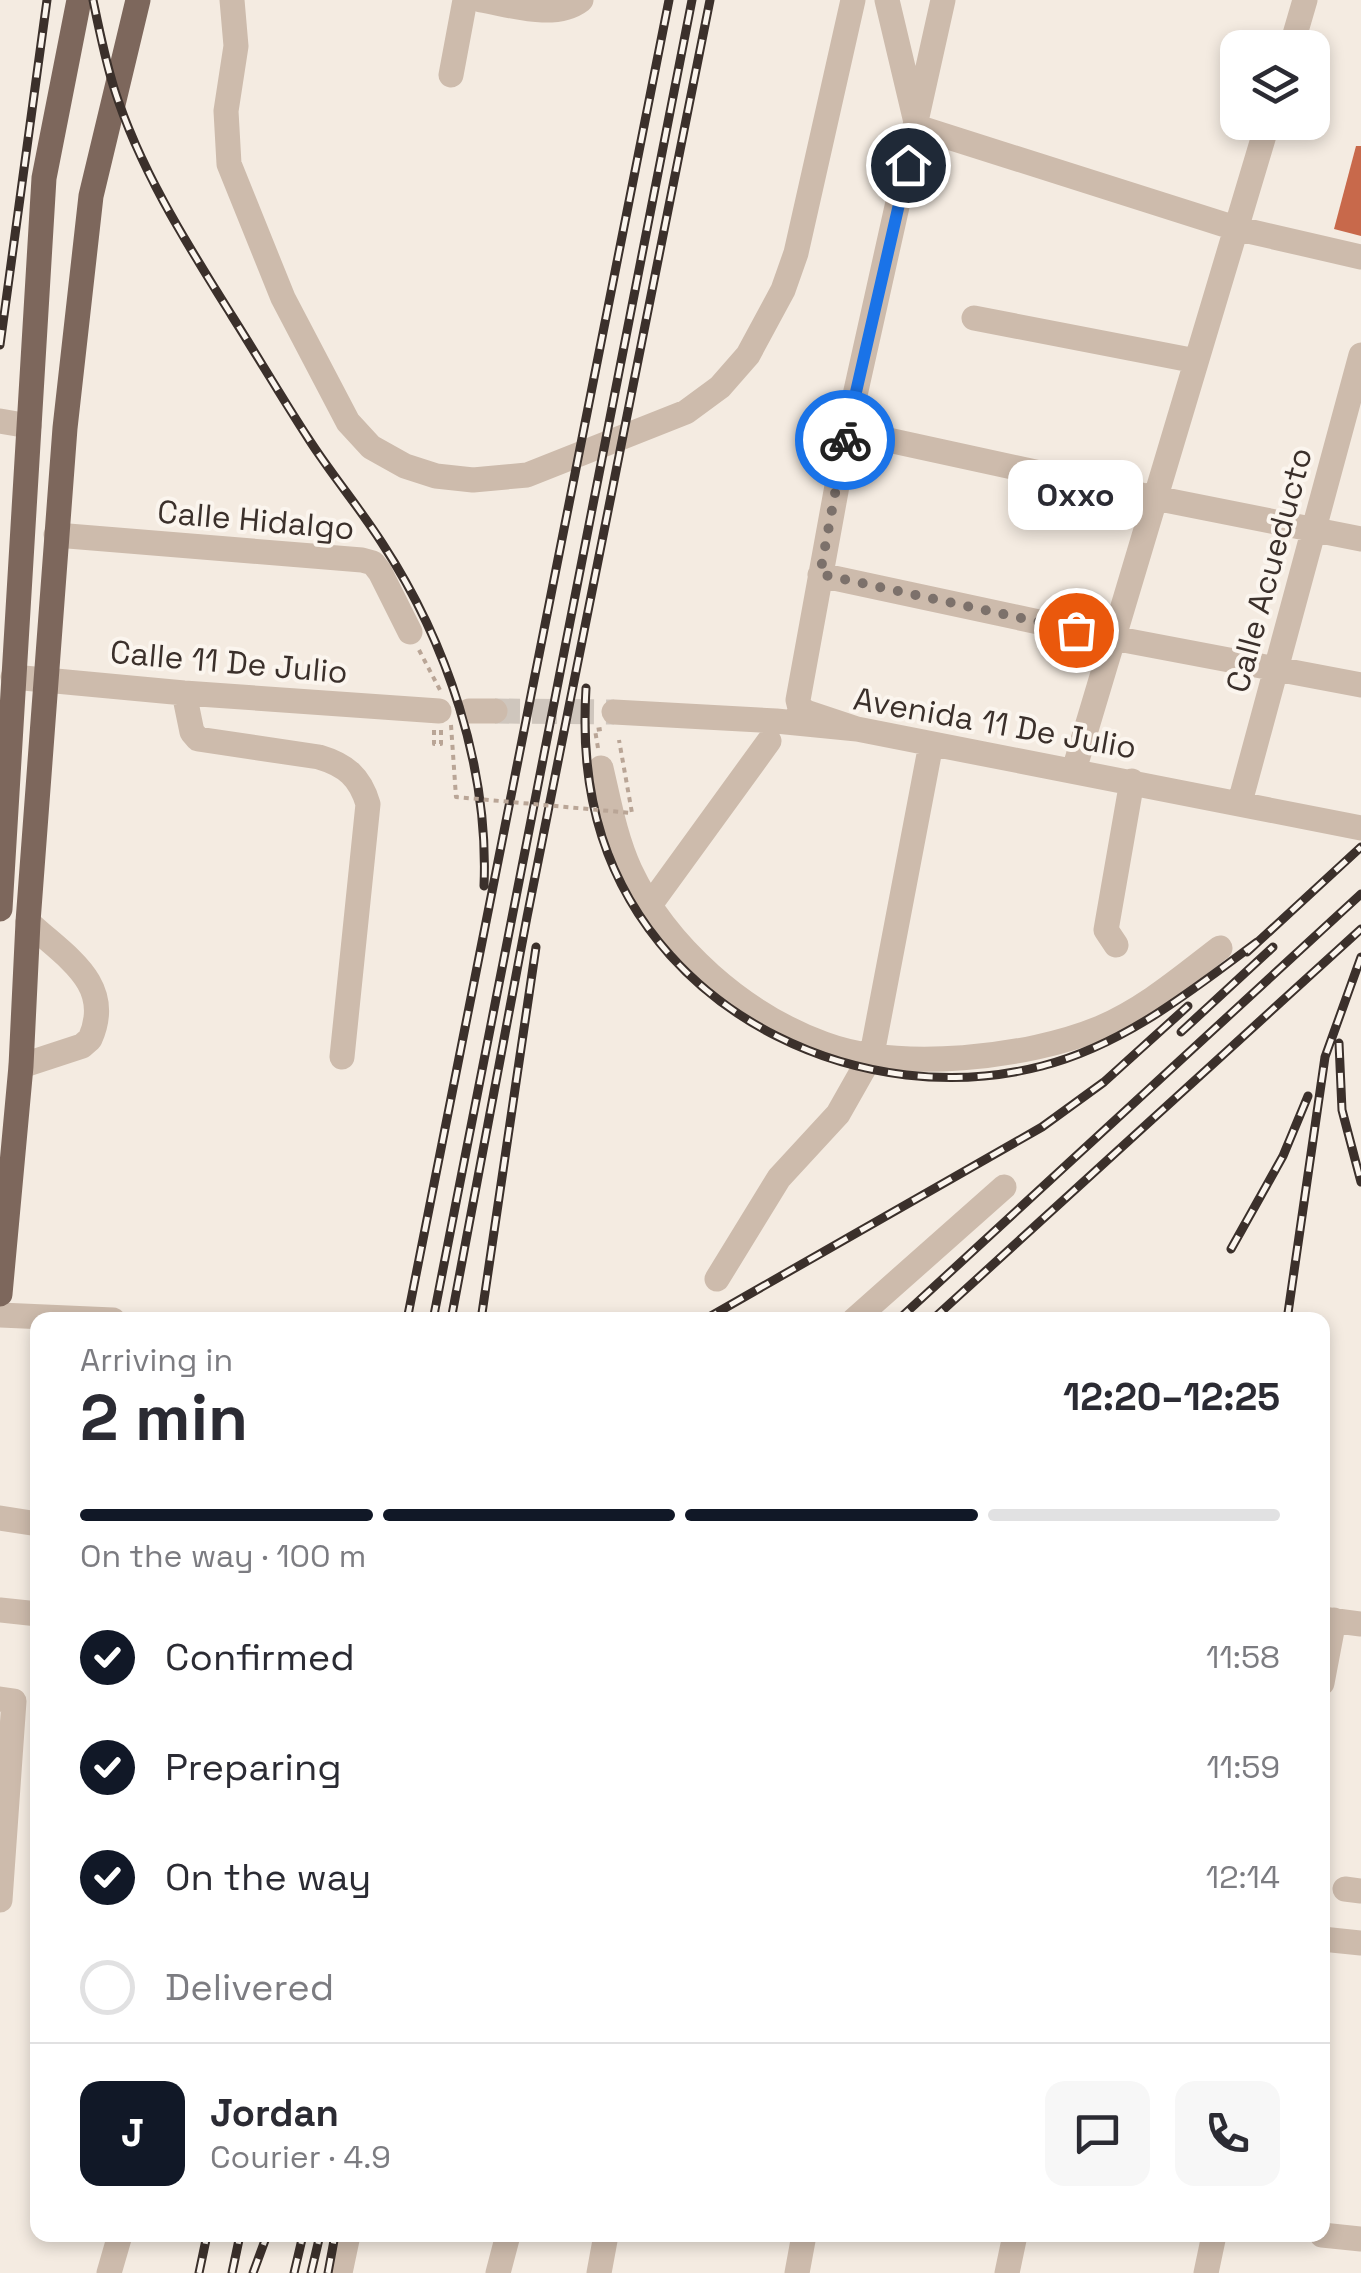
<!DOCTYPE html>
<html lang="en">
<head>
<meta charset="utf-8">
<style>
  body { margin:0; font-family:"Space Grotesk",sans-serif; background:#f7f7f7; color:#2b2b33; height:100vh; display:flex; flex-direction:column; font-size:38px; white-space:nowrap }
  * { box-sizing:border-box; margin:0 }
  p { font-size:32px; color:#7c7c81 }
  .icon { flex:none; width:55px; height:55px; fill:none; stroke:currentColor; stroke-width:2; stroke-linecap:round; stroke-linejoin:round }
  .map { position:relative; flex:1; overflow:hidden }
  .side { position:absolute; left:30px; top:1312px; width:1300px; height:930px; display:flex; flex-direction:column; background:#fff; border-radius:20px; box-shadow:0 5px 15px #0003 }
  .side>* { flex:none }
  .controls { position:absolute; left:1220px; top:30px; display:grid; gap:20px }
  .controls a { display:grid; place-items:center; width:110px; height:110px; border-radius:20px; background:#fff; box-shadow:0 5px 15px #0003; font-size:50px }
  .pin { position:absolute; display:grid; place-items:center; width:85px; height:85px; color:#fff; margin:-42px; border:5px solid #fff; border-radius:50%; box-shadow:0 2px 10px #0007 }
  .courier { position:absolute; display:grid; place-items:center; width:100px; height:100px; margin:-50px; border:8px solid #1a73e8; border-radius:50%; background:#fff; color:#222; box-shadow:0 2px 12px #0007 }
  .bubble { position:absolute; height:70px; border-radius:20px; background:#fff; box-shadow:0 5px 15px #0003; font-size:32px; font-weight:700; line-height:70px; text-align:center }
  .head em { font-style:normal; font-weight:700 }
  .head div { display:flex; flex-direction:column-reverse }
  .head { display:flex; align-items:center; justify-content:space-between; height:170px; padding:0 50px }
  h1 { font-size:65px; font-weight:700; line-height:75px }
  .bar { display:grid; grid-template-columns:repeat(4,1fr); gap:15px 10px; align-content:center; height:120px; padding:0 50px }
  .bar i { height:12px; border-radius:8px; background:#e1e1e2 }
  .bar .current { background:#111827 }
  .bar p { grid-column:span 4 }
  .line { display:flex; align-items:center; gap:25px; padding:0 50px; border-top:2px solid #e1e1e2 }
  .line div { flex:1 }
  .round { display:grid; place-items:center; flex:none; width:105px; height:105px; border-radius:20px; background:#f7f7f7 }
  ol { padding:0 50px; list-style:none }
  li { display:flex; align-items:center; gap:30px; height:110px }
  li p { margin-inline-start:auto }
  li .icon { padding:10px; border-radius:50%; background:#111827; color:#fff; stroke-width:4 }
  li:last-child { color:#7c7c81 }
  li i { width:55px; height:55px; border:5px solid #e1e1e2; border-radius:50% }
  .map>svg:first-child { display:block }
  .building { fill:#c8694b }
  .lines { fill:none; stroke-linecap:round; stroke-linejoin:round }
  .minor-tunnel { stroke:#cfc6bd; stroke-width:25; stroke-dasharray:25 12; stroke-linecap:butt }
  .path { stroke:#b9a596; stroke-width:4; stroke-dasharray:5 5; stroke-linecap:butt }
  .minor { stroke:#cdbbac; stroke-width:25 }
  .major { stroke:#7d675c; stroke-width:25 }
  .rail-casing { stroke:#3b302b; stroke-width:9 }
  .rail { stroke:#fbf5ee; stroke-width:5; stroke-dasharray:15; stroke-linecap:butt }
  .path-bridge { stroke:#b9a596; stroke-width:4; stroke-dasharray:5 5; stroke-linecap:butt }
  .done { stroke:#7c716b; stroke-width:10; stroke-dasharray:0 18 }
  .route { stroke:#1a73e8; stroke-width:12 }
  .labels { text-anchor:middle; dominant-baseline:central; stroke-width:8; stroke-linejoin:round; paint-order:stroke }
  .street-label { font-size:32px; fill:#3b302b; stroke:#fbf5ee }
</style>
</head>
<body>
<div class="map">
<svg width="1361" height="2273" viewBox="0 0 1361 2273">
  <rect width="100%" height="100%" fill="#f4ebe1"/>
  <path class="building" d="M1356 146H1361V236L1334 229Z"/>
  <g class="lines">
    <path class="minor-tunnel" d="M495 711 614 712"/>
    <path class="path" d="M419 650 440 690
      M434 730V744H441V730
      M598 748 595 730 602 729"/>
    <path class="minor" d="M232 0 236 46 226 111 229 164 283 298 348 422 371 447 405 466 436 476 473 480 527 475 686 412 720 387 748 355 783 290 796 253 853 0
      M481 0C511 5 555 20 581 0
      M887 0 915 118
      M1291 48 1305 0
      M451 75 465 0
      M917 127 1235 228 1361 257
      M974 318 1196 361
      M0 421 29 426
      M847 431 1155 498 1361 539
      M56 535 362 560 373 563 380 572 410 632
      M820 575 1113 638 1361 685
      M13 677 184 693 439 711
      M184 693 192 732 198 739 319 757C346 765 360 777 368 804L342 1057
      M469 711H495
      M614 712 776 721 857 729 1361 828
      M857 729 806 712 800 708 798 700 847 431 943 0
      M601 768C609 802 615 837 630 870 666 947 744 1015 824 1044 900 1072 1027 1058 1100 1028 1145 1009 1182 977 1220 948
      M1074 770 1268 122
      M1240 802 1361 355
      M650 905 769 741
      M1116 945 1106 930 1132 781
      M21 1066 82 1046 90 1039C115 983 64 956 28 922
      M717 1279 779 1178 838 1114 872 1054 931 744
      M0 1315 113 1320
      M854 1320 1004 1187
      M0 1518 38 1524
      M0 1610 38 1614
      M1322 1619 1361 1624
      M1322 1683 1334 1620
      M0 1699 14 1701 0 1900
      M1345 1889 1361 1891
      M1322 1939 1361 1943
      M1322 2235 1361 2239
      M109 2273 120 2235
      M340 2273 348 2235
      M498 2273 508 2235
      M599 2273 606 2235
      M797 2273 804 2235
      M1007 2273 1015 2235
      M1206 2273 1214 2235"/>
    <path class="major" d="M0 909 44 178 79 0
      M0 1294 21 1066 28 922 65 428 91 196 138 0"/>
    <defs>
      <path id="rail" d="M93 0C99 29 105 59 114 88 140 170 187 244 232 316 258 357 282 398 308 438 331 474 359 507 382 543 447 642 489 767 484 886
        M0 345 47 0
        M586 688C583 739 586 787 602 837 660 1017 864 1112 1042 1066 1124 1045 1191 991 1257 942
        M1247 952 1361 847
        M1181 1032 1273 947
        M1339 1043 1342 1110 1361 1182
        M1231 1249 1283 1156 1308 1096
        M407 1320 669 0
        M433 1320 692 0
        M451 1320 527 917 710 0
        M481 1320 536 947
        M704 1320 1042 1127 1104 1082 1188 1006
        M898 1320 1361 894
        M932 1320 1361 929
        M1287 1320 1325 1057 1361 957
        M199 2273 207 2235
        M232 2273 240 2235
        M253 2273 267 2235
        M294 2273 303 2235
        M311 2273 320 2235
        M328 2273 335 2235"/>
    </defs>
    <use href="#rail" class="rail-casing"/>
    <use href="#rail" class="rail"/>
    <path class="path-bridge" d="M451 725 456 797 632 813 619 740"/>
  </g>
  <g class="lines">
    <path class="done" d="M845 440 820 574 1076 630"/>
    <path class="route" d="M845 440 908 165"/>
  </g>
  <g class="labels">
    <g class="street-label">
      <text transform="translate(256 520) rotate(5)">Calle Hidalgo</text>
      <text transform="translate(1269 570) rotate(-75)">Calle Acueducto</text>
      <text transform="translate(229 662) rotate(5)">Calle 11 De Julio</text>
      <text transform="translate(995 723) rotate(10)">Avenida 11 De Julio</text>
    </g>
  </g>
</svg>
<div class="controls">
<a><svg class="icon" aria-label="layers" viewBox="0 0 24 24"><path d="M12 4l9 5-9 5-9-5zM3 14l9 5 9-5"/></svg></a>
</div>
<div class="pin" style="left:1076px;top:630px;background:#ea580c"><svg class="icon" aria-label="bag" viewBox="0 0 24 24"><path d="M5 8h14l-1 12H6zM9 8a3 3 0 0 1 6 0"/></svg></div>
<div class="pin" style="left:908px;top:165px;background:#1f2937"><svg class="icon" aria-label="home" viewBox="0 0 24 24"><path d="M3 11l9-7 9 7M6 9v11h12V9"/></svg></div>
<div class="courier" style="left:845px;top:440px"><svg class="icon" aria-label="bike" viewBox="0 0 24 24"><circle cx="6" cy="16" r="4"/><circle cx="18" cy="16" r="4"/><path d="M6 16l4-8h5l3 8M10 8l3 8H6M13 5h3"/></svg></div>
<div class="bubble" style="left:1008px;top:460px;width:135px">Oxxo</div>
<section class="side">
<div class="head"><div><h1>2 min</h1><p>Arriving in</p></div><em>12:20–12:25</em></div>
<div class="bar"><i class="current"></i><i class="current"></i><i class="current"></i><i></i><p>On the way · 100 m</p></div>
<ol>
<li><svg class="icon" aria-label="check" viewBox="0 0 24 24"><path d="M5 12l5 5 9-10"/></svg>Confirmed<p>11:58</p></li>
<li><svg class="icon" aria-label="check" viewBox="0 0 24 24"><path d="M5 12l5 5 9-10"/></svg>Preparing<p>11:59</p></li>
<li><svg class="icon" aria-label="check" viewBox="0 0 24 24"><path d="M5 12l5 5 9-10"/></svg>On the way<p>12:14</p></li>
<li><i></i>Delivered</li>
</ol>
<div class="line" style="height:180px"><b class="round" style="background:#111827;color:#fff">J</b><div><b>Jordan</b><p>Courier · 4.9</p></div><a class="round"><svg class="icon" aria-label="chat" viewBox="0 0 24 24"><path d="M4 5h16v11H9l-5 4z"/></svg></a><a class="round"><svg class="icon" aria-label="phone" viewBox="0 0 24 24"><path d="M5 4h4l2 5-3 2q2 4 5 5l2-3 5 2v4C11 20 4 13 5 4z"/></svg></a></div>
</section>
</div>
</body>
</html>
